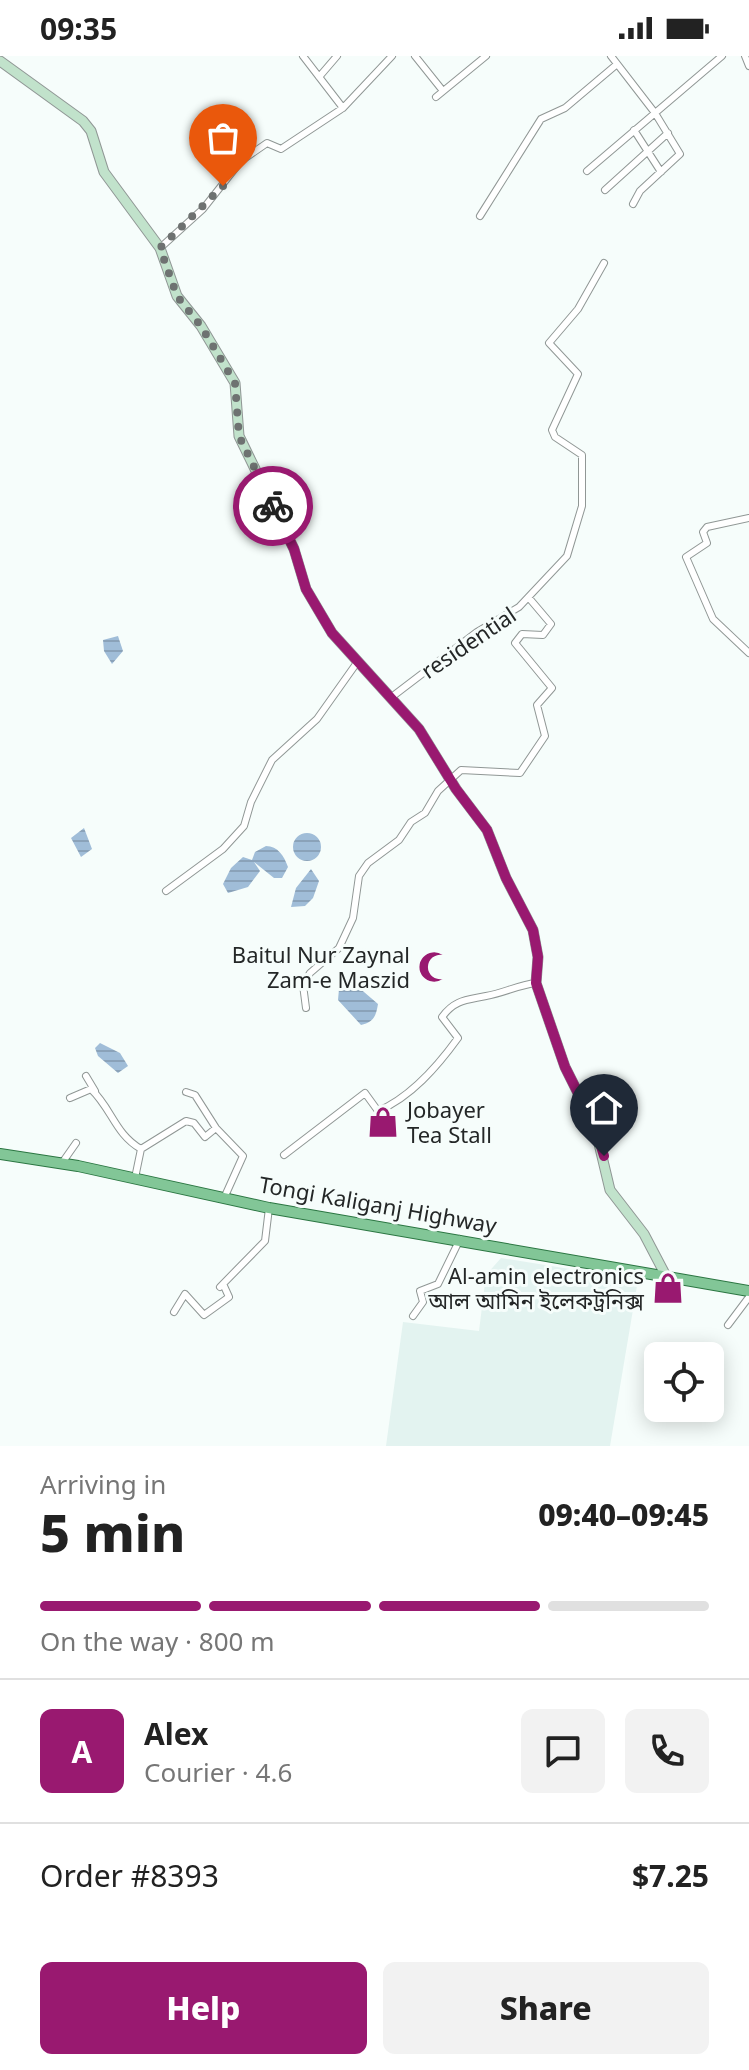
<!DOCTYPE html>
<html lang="en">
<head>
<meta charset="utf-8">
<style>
  body { margin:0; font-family:"Noto Sans","Noto Sans Bengali",sans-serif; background:#f2f2f2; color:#222; height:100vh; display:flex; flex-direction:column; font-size:30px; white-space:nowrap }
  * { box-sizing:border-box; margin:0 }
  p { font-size:26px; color:#767676 }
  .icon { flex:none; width:44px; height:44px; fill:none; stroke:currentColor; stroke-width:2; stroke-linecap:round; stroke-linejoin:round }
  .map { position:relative; height:1390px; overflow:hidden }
  .panel { display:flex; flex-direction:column; background:#fff; flex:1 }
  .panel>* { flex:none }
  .controls { position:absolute; left:644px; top:1286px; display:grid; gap:16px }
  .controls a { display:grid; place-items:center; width:80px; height:80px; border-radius:12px; background:#fff; box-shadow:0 4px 20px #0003; font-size:40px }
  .pin { position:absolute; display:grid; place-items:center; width:68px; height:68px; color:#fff; margin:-82px -34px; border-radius:50% 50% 50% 0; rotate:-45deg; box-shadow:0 0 8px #0007 }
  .pin .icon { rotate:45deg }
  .courier { position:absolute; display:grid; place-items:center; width:80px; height:80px; margin:-40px; border:6px solid #991970; border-radius:50%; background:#fff; color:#222; box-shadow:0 2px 10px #0007 }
  .summary em { font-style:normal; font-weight:800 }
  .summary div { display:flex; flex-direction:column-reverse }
  .summary { display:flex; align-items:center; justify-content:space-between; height:136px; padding:0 40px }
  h1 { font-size:52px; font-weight:800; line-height:60px }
  .bar { display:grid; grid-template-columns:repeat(4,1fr); gap:12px 8px; align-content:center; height:96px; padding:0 40px }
  .bar i { height:10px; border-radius:6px; background:#e0e0e0 }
  .bar .active { background:#991970 }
  .bar p { grid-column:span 4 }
  .line { display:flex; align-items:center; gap:20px; padding:0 40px; border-top:2px solid #e0e0e0 }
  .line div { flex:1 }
  .round { display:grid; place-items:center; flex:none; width:84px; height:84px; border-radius:12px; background:#f2f2f2 }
  .button { display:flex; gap:16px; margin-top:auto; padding:16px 40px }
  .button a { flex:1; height:92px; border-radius:12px; background:#991970; color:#fff; font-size:32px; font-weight:800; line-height:92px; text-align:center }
  .button a+a { background:#f2f2f2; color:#222 }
  .status { display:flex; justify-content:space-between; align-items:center; height:56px; padding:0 40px; background:#fff; direction:ltr }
  .status svg { height:22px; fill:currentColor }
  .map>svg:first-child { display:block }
  .built { fill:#e3f3f0 }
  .water { fill:url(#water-rules) }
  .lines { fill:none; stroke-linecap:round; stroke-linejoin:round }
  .street-casing { stroke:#909795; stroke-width:8 }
  .secondary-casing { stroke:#909795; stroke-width:11 }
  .primary-casing { stroke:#2b7642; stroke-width:12 }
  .street { stroke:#fff; stroke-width:6 }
  .secondary { stroke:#c1e2cb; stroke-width:9 }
  .primary { stroke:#82c697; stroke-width:10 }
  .done { stroke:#6e7271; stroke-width:8; stroke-dasharray:0 14.4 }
  .route { stroke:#991970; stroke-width:10 }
  .labels { text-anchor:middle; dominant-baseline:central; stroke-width:6; stroke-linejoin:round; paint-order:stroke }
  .street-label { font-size:22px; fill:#242727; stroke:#f6fdfb }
  .poi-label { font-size:22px; fill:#242727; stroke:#f6fdfb; text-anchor:end }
</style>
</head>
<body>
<div class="status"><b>09:35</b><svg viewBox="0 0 49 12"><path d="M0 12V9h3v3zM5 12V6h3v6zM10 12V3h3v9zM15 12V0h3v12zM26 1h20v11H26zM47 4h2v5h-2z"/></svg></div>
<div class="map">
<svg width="749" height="1390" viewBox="0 0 749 1390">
  <defs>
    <pattern id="water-rules" width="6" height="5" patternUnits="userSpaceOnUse" patternTransform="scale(2)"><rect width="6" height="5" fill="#a0bdd8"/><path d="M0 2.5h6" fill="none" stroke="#8aa2b9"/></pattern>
  </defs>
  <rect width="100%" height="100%" fill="#f6fdfb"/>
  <path class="built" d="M501 1202 638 1224 610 1390H386L403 1266 479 1275 486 1219Z"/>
  <path class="water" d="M118 580 123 595 112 608 104 595 103 584Z
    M84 772 92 793 81 801 71 782Z
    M293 791a14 14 0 1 1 28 0a14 14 0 1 1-28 0Z
    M266 790C278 790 284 800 288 811L282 822H274L254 806 260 815 248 831 228 837 223 828 231 812 243 801 252 804 255 796Z
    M311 813 319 825 313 842 305 850 291 851 296 832Z
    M350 924 378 948C376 960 374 966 361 969L338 944 339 933Z
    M100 987 120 997 128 1010 118 1017 98 1000 95 992Z"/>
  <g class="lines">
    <defs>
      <path id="street" d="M303 0 343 52 392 0
        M415 0 443 35
        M611 0 655 57 680 98 640 135 633 148
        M745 0 749 10
        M319 21 337 0
        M436 41 486 0
        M634 74 661 116
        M587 115 722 0
        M605 134 668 77
        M480 160 541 63 565 52 616 9
        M160 192 203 153 241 105 267 87 281 93 343 52
        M749 462 707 471 703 476 707 487 686 501 713 563 749 597
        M393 640 477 576 519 551 567 500 582 450V399L555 381 552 374 578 318 549 287 578 253 604 207
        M166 835 223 793 244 770 251 746 272 704 317 663 356 608
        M306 952 303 929 310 917 339 892 353 862 359 820 368 807 399 784 411 766 425 757 438 735 461 714 520 717 545 680 537 649 552 632 515 587 522 578 543 579 551 568 529 542
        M86 1020 95 1035
        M186 1036 195 1039 216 1072 243 1100 225 1140
        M70 1042 91 1033C112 1053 115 1078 141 1093
        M284 1099 365 1037 378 1055C411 1041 437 1011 458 982L442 961C455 943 468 944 486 940 504 937 518 929 536 927
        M62 1107 76 1087
        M135 1122 141 1093 186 1065 194 1067 205 1081 216 1072
        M220 1231 265 1185 269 1152
        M174 1256 185 1238 204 1259 229 1241 224 1230
        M413 1260 423 1246 420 1235 438 1228 460 1183
        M728 1269 749 1241"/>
      <path id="secondary" d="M0 5 83 65 91 75 104 116 160 192 177 240 201 270 235 327 239 380 294 493 306 533 332 577 419 673 456 733 487 774 506 822 533 874 538 901 536 927 565 1011 595 1071 610 1134 644 1178 665 1218"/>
      <path id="primary" d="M0 1098 78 1110 269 1152 749 1235"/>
    </defs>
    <use href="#street" class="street-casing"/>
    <use href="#secondary" class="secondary-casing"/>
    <use href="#primary" class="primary-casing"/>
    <use href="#street" class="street"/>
    <use href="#secondary" class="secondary"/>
    <use href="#primary" class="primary"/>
  </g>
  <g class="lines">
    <path class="done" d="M223 130 160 192 177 240 201 270 235 327 239 380 273 450"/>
    <path class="route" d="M273 450 294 493 306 533 332 577 419 673 456 733 487 774 506 822 533 874 538 901 536 927 565 1011 595 1071 604 1100"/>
  </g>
  <defs>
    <symbol id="mosque-bare" viewBox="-9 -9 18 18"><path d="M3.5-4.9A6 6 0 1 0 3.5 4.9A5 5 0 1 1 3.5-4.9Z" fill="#991970" stroke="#f6fdfb" stroke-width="2.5" paint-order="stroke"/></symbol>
    <symbol id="shop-bare" viewBox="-9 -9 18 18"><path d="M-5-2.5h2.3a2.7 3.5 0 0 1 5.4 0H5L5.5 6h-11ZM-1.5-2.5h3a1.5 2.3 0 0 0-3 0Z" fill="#991970" stroke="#f6fdfb" stroke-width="2.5" paint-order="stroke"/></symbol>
  </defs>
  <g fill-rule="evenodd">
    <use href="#mosque-bare" x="412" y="889" width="44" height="44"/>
    <use href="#shop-bare" x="361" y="1044" width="44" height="44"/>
    <use href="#shop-bare" x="646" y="1210" width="44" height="44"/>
  </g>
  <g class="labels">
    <g class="street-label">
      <text transform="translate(468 586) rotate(-34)">residential</text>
      <text transform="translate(378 1148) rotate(10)">Tongi Kaliganj Highway</text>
    </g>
    <g class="poi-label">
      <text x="410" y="898">Baitul Nur Zaynal<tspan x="410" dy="25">Zam-e Maszid</tspan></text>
      <text x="407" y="1053" text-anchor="start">Jobayer<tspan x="407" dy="25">Tea Stall</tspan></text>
      <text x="644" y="1219">Al-amin electronics<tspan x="644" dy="25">আল আমিন ইলেকট্রনিক্স</tspan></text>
    </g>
  </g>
</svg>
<div class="controls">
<a><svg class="icon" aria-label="locate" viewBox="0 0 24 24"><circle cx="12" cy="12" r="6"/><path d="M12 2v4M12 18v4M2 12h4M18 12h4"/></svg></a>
</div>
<div class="pin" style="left:223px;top:130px;background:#ea580c"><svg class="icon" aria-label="bag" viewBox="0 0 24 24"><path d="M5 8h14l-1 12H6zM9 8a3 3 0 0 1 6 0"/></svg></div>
<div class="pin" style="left:604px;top:1100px;background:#1f2937"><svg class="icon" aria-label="home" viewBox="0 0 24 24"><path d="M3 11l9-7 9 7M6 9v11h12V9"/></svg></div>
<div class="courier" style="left:273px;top:450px"><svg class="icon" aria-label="bike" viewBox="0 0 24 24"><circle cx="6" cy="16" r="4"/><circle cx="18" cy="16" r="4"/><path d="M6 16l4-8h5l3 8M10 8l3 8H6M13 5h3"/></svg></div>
</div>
<section class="panel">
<div class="summary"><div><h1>5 min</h1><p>Arriving in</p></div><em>09:40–09:45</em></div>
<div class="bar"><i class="active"></i><i class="active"></i><i class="active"></i><i></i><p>On the way · 800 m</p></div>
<div class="line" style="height:144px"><b class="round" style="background:#991970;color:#fff">A</b><div><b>Alex</b><p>Courier · 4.6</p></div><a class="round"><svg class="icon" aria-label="chat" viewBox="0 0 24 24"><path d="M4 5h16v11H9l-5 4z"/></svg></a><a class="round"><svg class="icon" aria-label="phone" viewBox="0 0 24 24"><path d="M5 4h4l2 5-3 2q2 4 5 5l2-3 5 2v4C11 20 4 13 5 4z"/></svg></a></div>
<div class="line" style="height:104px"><div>Order #8393</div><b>$7.25</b></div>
<div class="button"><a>Help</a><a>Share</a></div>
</section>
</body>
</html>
